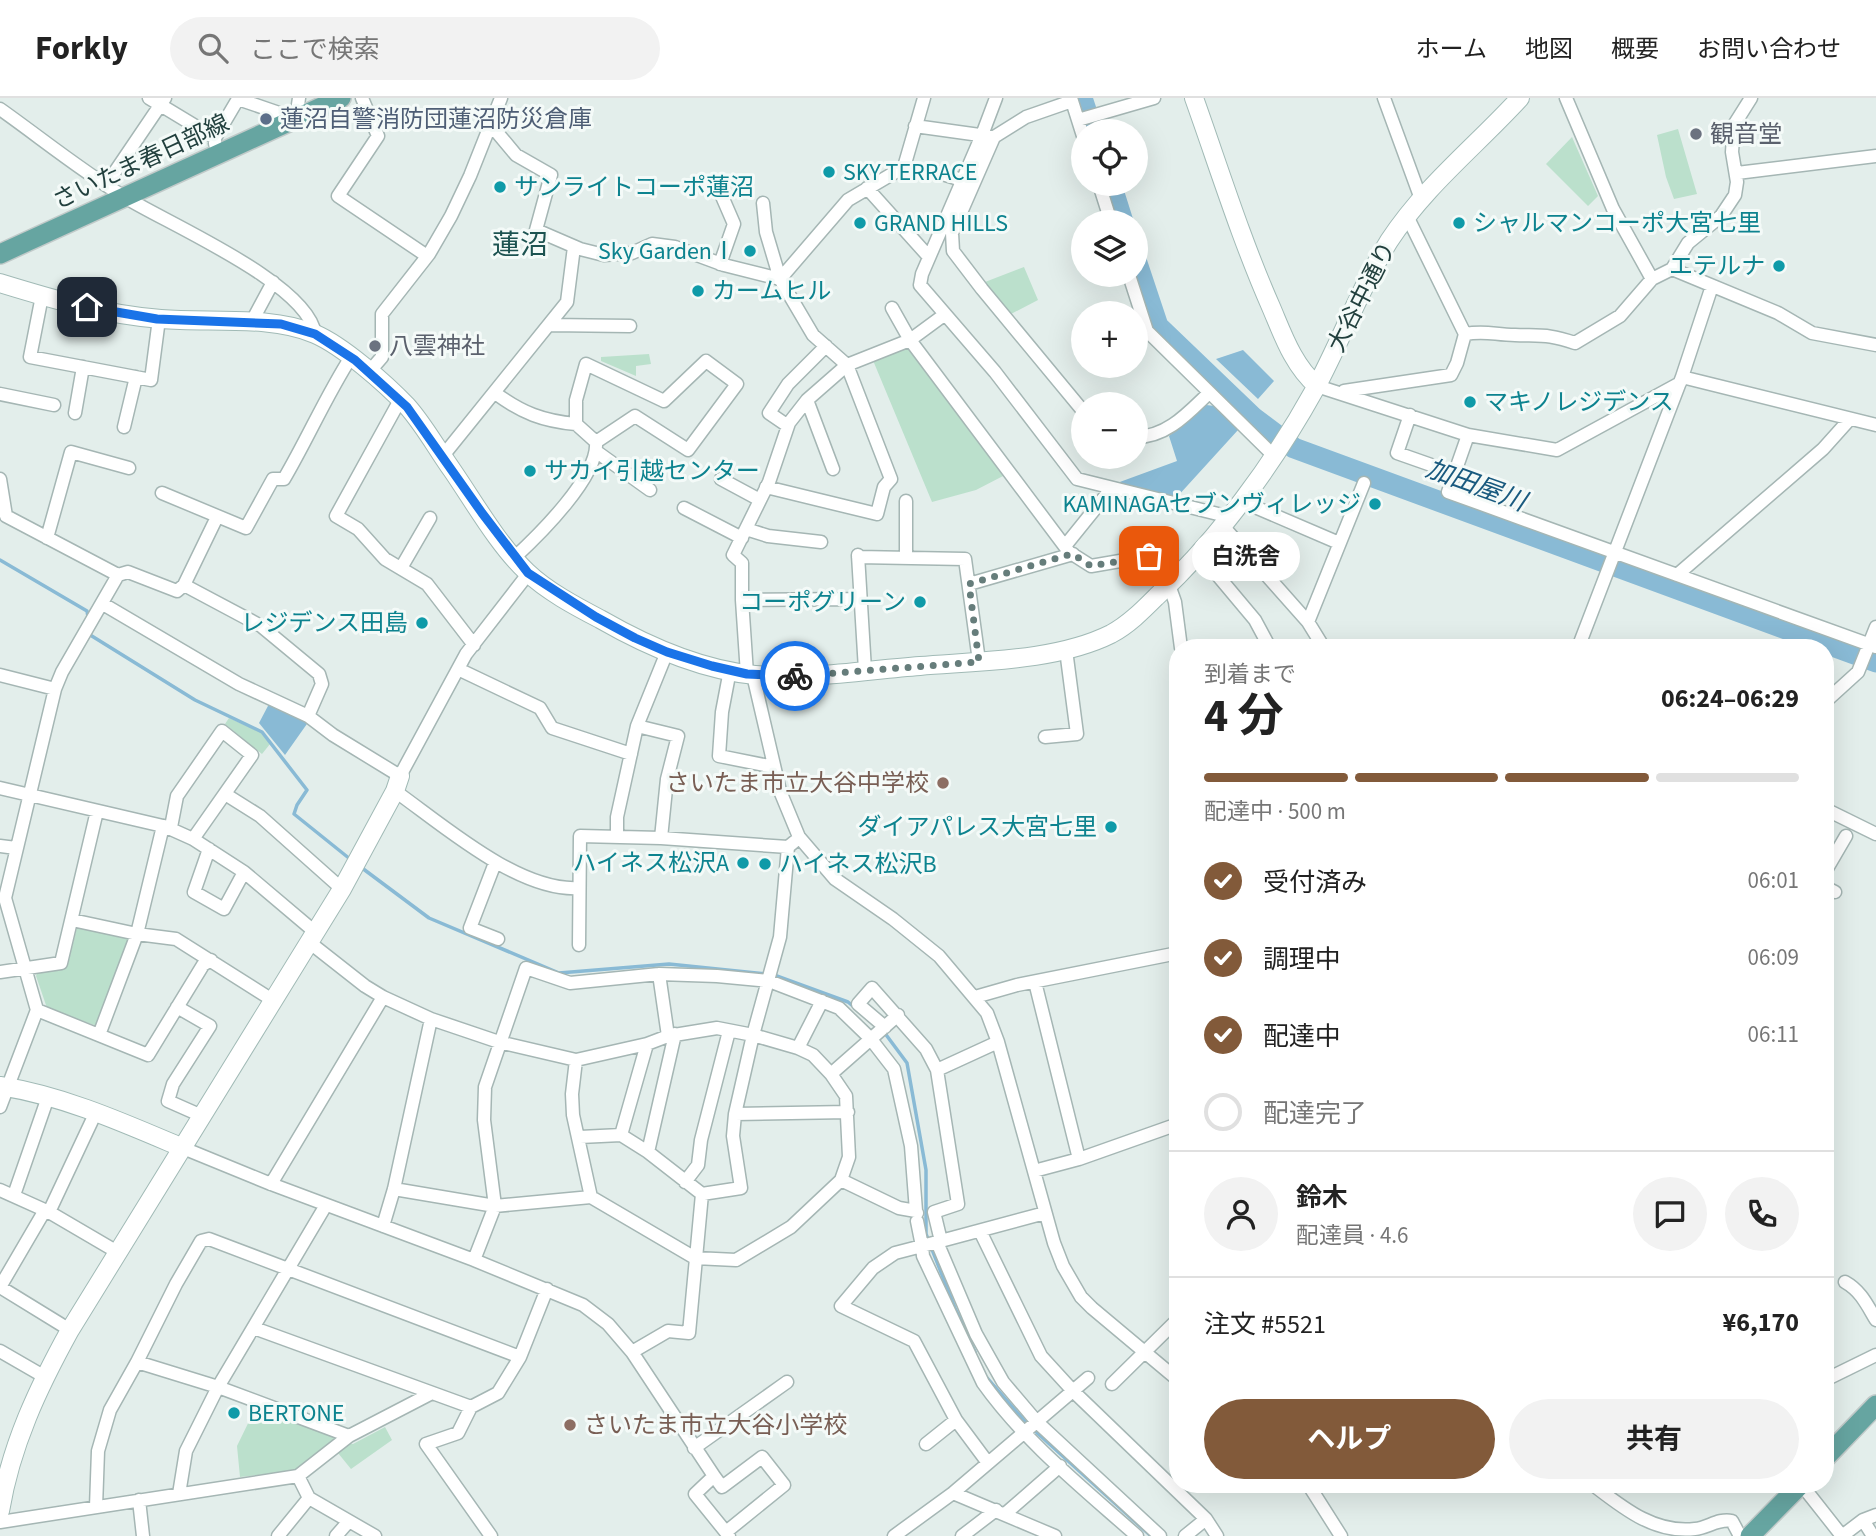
<!DOCTYPE html>
<html lang="ja">
<head>
<meta charset="utf-8">
<style>
  body { margin:0; font-family:"Source Sans 3","Noto Sans JP",sans-serif; background:#f2f2f2; color:#222; height:100vh; display:flex; flex-direction:column; font-size:26px; white-space:nowrap }
  * { box-sizing:border-box; margin:0 }
  p { font-size:23px; color:#767676 }
  .icon { flex:none; width:38px; height:38px; fill:none; stroke:currentColor; stroke-width:2; stroke-linecap:round; stroke-linejoin:round }
  .map { position:relative; flex:1; overflow:hidden }
  .details { position:absolute; left:1169px; top:541px; width:665px; height:854px; display:flex; flex-direction:column; background:#fff; border-radius:28px; box-shadow:0 7px 28px #0002 }
  .details>* { flex:none }
  .tools { position:absolute; left:1071px; top:21px; display:grid; gap:14px }
  .tools a { display:grid; place-items:center; width:77px; height:77px; border-radius:50%; background:#fff; box-shadow:0 7px 28px #0002; font-size:35px }
  .pin { position:absolute; display:grid; place-items:center; width:60px; height:60px; color:#fff; margin:-30px; border-radius:14px; box-shadow:0 4px 10px #0006 }
  .courier { position:absolute; display:grid; place-items:center; width:70px; height:70px; margin:-35px; border:5px solid #1a73e8; border-radius:50%; background:#fff; color:#222; box-shadow:0 2px 9px #0007 }
  .bubble { position:absolute; height:49px; border-radius:24px; background:#fff; box-shadow:0 7px 28px #0002; font-size:23px; font-weight:700; line-height:49px; text-align:center }
  .overview em { font-style:normal; font-weight:700 }
  .overview div { display:flex; flex-direction:column-reverse }
  .overview { display:flex; align-items:center; justify-content:space-between; height:119px; padding:0 35px }
  h1 { font-size:46px; font-weight:700; line-height:52px }
  .bar { display:grid; grid-template-columns:repeat(4,1fr); gap:10px 7px; align-content:center; height:84px; padding:0 35px }
  .bar i { height:9px; border-radius:5px; background:#e0e0e0 }
  .bar .selected { background:#825a3a }
  .bar p { grid-column:span 4 }
  .line { display:flex; align-items:center; gap:18px; padding:0 35px; border-top:2px solid #e0e0e0 }
  .line div { flex:1 }
  .round { display:grid; place-items:center; flex:none; width:74px; height:74px; border-radius:37px; background:#f2f2f2 }
  ol { padding:0 35px; list-style:none }
  li { display:flex; align-items:center; gap:21px; height:77px }
  li p { margin-inline-start:auto }
  li .icon { padding:7px; border-radius:50%; background:#825a3a; color:#fff; stroke-width:4 }
  li:last-child { color:#767676 }
  li i { width:38px; height:38px; border:4px solid #e0e0e0; border-radius:50% }
  .cta { display:flex; gap:14px; margin-top:auto; padding:14px 35px }
  .cta a { flex:1; height:80px; border-radius:42px; background:#825a3a; color:#fff; font-size:28px; font-weight:700; line-height:80px; text-align:center }
  .cta a+a { background:#f2f2f2; color:#222 }
  header { display:flex; align-items:center; gap:42px; box-sizing:border-box; height:98px; padding:0 35px; background:#fff; border-bottom:2px solid #e0e0e0 }
  header strong { font-size:33px }
  nav { display:flex; gap:38px; margin-inline-start:auto; font-size:24px }
  .search { width:490px; height:63px; background:#f2f2f2; display:flex; align-items:center; gap:18px; box-sizing:border-box; padding:0 24px; border-radius:38px; color:#767676; font-size:26px }
  .map>svg:first-child { display:block }
  .green { fill:#bbe0cc }
  .water { fill:#89bad5 }
  .lines { fill:none; stroke-linecap:round; stroke-linejoin:round }
  .stream { stroke:#89bad5; stroke-width:3.5 }
  .river { stroke:#89bad5; stroke-width:21 }
  .street-casing { stroke:#a5b6b4; stroke-width:15 }
  .secondary-casing { stroke:#a1bab6; stroke-width:20 }
  .primary-casing { stroke:#c1cac9; stroke-width:22 }
  .street { stroke:#fff; stroke-width:12 }
  .secondary { stroke:#fff; stroke-width:18 }
  .primary { stroke:#66a5a1; stroke-width:19 }
  .done { stroke:#667d7b; stroke-width:7; stroke-dasharray:0 12.6 }
  .route { stroke:#1a73e8; stroke-width:9 }
  .service-dot { fill:#5c6f8a; stroke:#f4faf8; stroke-width:2.5 }
  .worship-dot { fill:#6b7280; stroke:#f4faf8; stroke-width:2.5 }
  .culture-dot { fill:#0f9aa8; stroke:#f4faf8; stroke-width:2.5 }
  .education-dot { fill:#8d6e63; stroke:#f4faf8; stroke-width:2.5 }
  .labels { text-anchor:middle; dominant-baseline:central; stroke-width:6; stroke-linejoin:round; paint-order:stroke }
  .service-label { font-size:24px; fill:#4e5e75; stroke:#f4faf8; text-anchor:start }
  .worship-label { font-size:24px; fill:#5b616d; stroke:#f4faf8; text-anchor:start }
  .street-label { font-size:24px; fill:#22403e; stroke:#f4faf8 }
  .culture-label { font-size:24px; fill:#0d838f; stroke:#f4faf8; text-anchor:start }
  .education-label { font-size:24px; fill:#785e54; stroke:#f4faf8; text-anchor:end }
  .water-label { font-size:26px; font-style:italic; fill:#195a7f; stroke:#f4faf8 }
  .quarter-label { font-size:28px; fill:#1d5351; stroke:#f4faf8 }
</style>
</head>
<body>
<header>
<strong>Forkly</strong>
<div class="search"><svg class="icon" aria-label="search" viewBox="0 0 24 24"><circle cx="10" cy="10" r="6"/><path d="M15 15l6 6"/></svg>ここで検索</div>
<nav><a>ホーム</a><a>地図</a><a>概要</a><a>お問い合わせ</a></nav>
</header>
<div class="map">
<svg width="1876" height="1438" viewBox="0 0 1876 1438">
  <rect width="100%" height="100%" fill="#e3eeeb"/>
  <path class="green" d="M1678 31 1697 96 1674 101 1666 79 1657 37Z
    M1572 39 1598 98 1588 108 1546 66Z
    M1024 169 1038 202 1011 216 985 184Z
    M909 245 1005 377 976 392 932 404 872 260Z
    M649 256 651 266 636 268V278L601 263V259Z
    M229 620 260 634 270 646 262 656 225 626Z
    M81 827 129 839 132 844 97 928 47 910 36 878 39 871 68 866 77 829Z
    M256 1309 337 1340 302 1372 240 1379 237 1348Z
    M385 1329 392 1342 351 1371 338 1355 350 1346H353Z"/>
  <path class="water" d="M1243 252 1274 283 1258 301 1216 261Z
    M1206 307 1215 308 1238 332 1177 399 1117 385 1177 363 1169 338Z
    M269 606 309 623 285 657 259 625Z"/>
  <g class="lines">
    <path class="stream" d="M0 462 87 513 88 519
      M87 535 195 602 262 634 307 692 297 707 294 716 350 761
      M362 770 429 820 559 875 669 866 766 876
      M774 877 848 904 854 909
      M884 934 907 965 926 1072V1136L955 1210 975 1254
      M987 1280 1028 1327
      M1034 1332 1151 1438"/>
    <path class="river" d="M1082 0 1093 33
      M1111 86 1123 124
      M1136 162 1158 228 1254 320 1294 350 1876 564"/>
    <defs>
      <path id="street" d="M149 0 215 40V46
        M362 0 378 38 338 98 427 158
        M996 0 982 37 922 176 920 187 995 274 1077 381 1230 419
        M1071 0 1083 38
        M1384 0 1421 101
        M1566 0 1613 111 1652 181
        M0 11C41 40 80 72 123 98 166 125 308 185 315 236
        M296 20 299 0
        M1078 22 1154 0
        M490 26 516 57 551 77 536 132 580 151 604 157 632 155 652 146 675 149 724 167 780 181 813 237 847 267 891 381 884 389 877 416 766 389
        M915 28 994 39 952 135 953 153 982 191 1083 313
        M994 39 1026 19 1072 3
        M215 40 238 1 282 16 287 24
        M929 72 962 82
        M1737 75 1876 58
        M1099 86 1111 124
        M106 87 165 0
        M867 90 929 159
        M763 105 766 134 780 181 848 102 904 69 924 0
        M720 166 734 126 721 96
        M1672 171 1778 215 1812 235 1876 247
        M1129 177 1147 233 1274 358
        M42 198 30 259 151 282 159 221
        M892 210 910 242 1069 454 1091 468 1149 458 1176 478
        M251 225 273 184
        M549 227 630 228
        M1465 236C1486 232 1495 237 1515 237 1542 238 1549 236 1575 245L1620 218 1652 181 1672 171 1688 145 1721 118 1735 97 1737 84 1732 54 1734 27 1751 0
        M369 274 382 259V216L429 156 451 118 470 78 501 0
        M1682 279 1876 327
        M1317 288 1468 337 1557 352 1680 285
        M1344 293 1451 277 1457 265 1465 236 1407 118
        M495 295C522 315 543 323 576 326
        M0 296 54 307
        M400 302 336 418 358 431 385 461 427 486 474 547
        M807 302 833 371
        M75 315 83 269
        M1410 317 1397 355 1454 375
        M788 328 769 315 788 286 826 248
        M124 329 136 279
        M1468 337 1448 394 1876 549
        M1136 339C1167 339 1188 315 1209 295
        M597 354 650 392
        M442 359 567 204 574 149
        M0 381 6 418 118 477 128 474 177 493 184 487 261 528 319 576 322 586 308 618
        M721 381 760 402
        M162 395 246 430 273 381H284C308 340 326 298 351 259
        M1241 403 1339 445
        M684 410 742 440
        M1222 427 1308 524 1324 550
        M746 431 768 438 821 444
        M47 440 71 354 129 370
        M1065 448 1111 391
        M1198 454 1255 522 1270 550
        M858 457 865 572
        M858 459 965 461 979 563
        M514 460C539 437 599 378 596 344L576 326V302L586 266 664 303 706 263 737 286 688 352 635 318 596 344
        M906 460V403
        M401 470 430 420
        M1677 477 1823 351 1849 322
        M969 486 1073 456
        M184 487 217 419
        M1169 487 1175 504 1181 550
        M742 502 861 501
        M103 506 239 586 308 618 333 637 400 678 466 556 528 476
        M1308 524 1364 385
        M1578 550 1682 279 1712 188
        M458 571 540 610 552 630 631 656
        M730 572 722 614 719 658 774 669
        M747 576 742 502V465L733 457 769 384 789 325 807 302 847 267 910 242 944 217
        M0 577 55 591
        M753 577 780 693 799 739 835 781 893 821 939 858 987 915 998 944 1054 1145 1063 1168 1081 1199 1092 1210 1178 1282
        M1825 604 1858 574 1876 529
        M637 628 678 638 667 681 661 740
        M1045 639 1077 636 1066 552
        M0 690 163 728 137 836 99 937
        M395 693C443 727 519 794 579 790
        M225 696 260 718 342 791
        M1825 711 1876 736
        M164 728 193 741 244 774 315 834
        M171 729 177 698 222 633 252 657 193 741
        M617 738V719L637 628 667 554
        M0 748 16 750
        M209 751 194 794 224 811 244 774
        M495 765 470 830 498 841
        M1825 774 1846 738
        M1825 789 1835 794
        M72 822 137 836 176 841 274 903
        M309 844 365 888 383 899 431 921 499 944 576 962 647 946 668 938 717 930 753 937 798 950 813 957 831 976 846 998 849 1059 841 1082 791 1129 736 1162 695 1160 591 1099 495 1108 394 1091
        M579 847 580 738 661 740 788 749 794 744
        M0 874 61 865 97 713
        M659 876 668 938
        M1035 884 1079 1061
        M975 899 1017 887 1178 855
        M177 909 210 928 173 986 168 1003 202 1018
        M37 912 148 957 203 867 211 862
        M885 929 858 906 872 890 926 951 937 972 958 1106 934 1114 941 1143
        M647 946 621 1037 648 1054 702 1096 741 1090 733 1038 735 1016 753 937 780 839 788 749
        M798 950 822 903
        M576 962 572 996 573 1017 591 1099
        M937 972 998 944
        M831 976 898 917
        M0 1009 37 912 5 800 55 591 62 574 118 477
        M735 1016 848 1014
        M580 1039 621 1037
        M183 1050 271 1086 474 1162 583 1207 608 1226 632 1254 714 1378 695 1396 729 1438
        M648 1054 675 936
        M1034 1073 1079 1061 1178 1026
        M841 1082 899 1110 916 1113 917 1115
        M685 1084 698 1067 701 1042 729 933
        M271 1086 383 899
        M0 1092 49 1114 119 1155
        M14 1097 48 999
        M49 1114 96 1014
        M917 1123 922 1148 937 1144 976 1236 1003 1284 1037 1324 1160 1438
        M383 1128 394 1091 431 921
        M980 1133 1041 1258 1073 1293 1206 1421 1217 1438
        M937 1144 1045 1115
        M474 1162 495 1108 484 1022 485 989 526 870 570 885 659 876 717 878 769 883 839 910 870 940 894 971 911 1048 916 1113
        M1845 1184C1861 1193 1867 1207 1876 1222
        M0 1189 45 1112
        M0 1189 70 1232
        M254 1230 471 1309
        M0 1253 45 1279
        M632 1254 668 1233 689 1235 702 1096
        M137 1264 176 1186 201 1143 209 1141 520 1259
        M1825 1282 1876 1257
        M1112 1286 1174 1225
        M926 1346 956 1322
        M694 1350 787 1284
        M988 1365 956 1322 914 1243 841 1208 873 1170 895 1155 922 1148 923 1158 983 1285C1025 1344 1083 1390 1137 1438
        M298 1378 309 1400 375 1438
        M714 1378 722 1389 762 1359 784 1387 726 1434
        M1308 1386 1341 1438
        M1592 1386C1622 1409 1654 1436 1695 1431 1708 1430 1718 1420 1732 1423L1740 1438
        M1801 1386 1842 1438
        M953 1395 1055 1438
        M179 1396 186 1353 218 1289 326 1107
        M139 1402 143 1438
        M96 1409 98 1353 110 1312 137 1264 218 1289 349 1338
        M1005 1416 1060 1368
        M1863 1422 1873 1438
        M0 1424 298 1378 349 1338 430 1296
        M278 1438 309 1400
        M336 1438 349 1423
        M491 1438 426 1346 458 1335 471 1309 498 1295 520 1259 547 1191
        M894 1438 953 1395 1088 1280
        M962 1438 996 1412
        M1185 1438 1206 1421
        M1842 1438 1863 1422 1876 1417"/>
      <path id="secondary" d="M1194 0C1219 70 1241 141 1271 209 1283 237 1293 267 1317 288
        M0 185C52 201 106 217 161 221 209 225 271 217 315 236 343 248 386 286 407 308 424 327 437 351 452 372 474 404 499 448 527 474 547 493 575 508 600 521 647 548 701 572 755 577 809 582 866 572 920 568 980 563 1057 563 1111 536 1128 527 1142 513 1156 499 1218 442 1274 365 1315 291 1341 243 1360 190 1389 143 1425 88 1476 48 1520 0
        M0 988C64 998 124 1025 183 1050
        M0 1413C11 1347 38 1290 70 1232L342 791 395 693 400 678"/>
      <path id="primary" d="M0 156 341 0
        M1825 1360 1876 1307
        M1750 1438 1801 1386"/>
    </defs>
    <use href="#street" class="street-casing"/>
    <use href="#secondary" class="secondary-casing"/>
    <use href="#primary" class="primary-casing"/>
    <use href="#street" class="street"/>
    <use href="#secondary" class="secondary"/>
    <use href="#primary" class="primary"/>
  </g>
  <g class="lines">
    <path class="done" d="M795 578 979 564 969 486 1064 458 1073 456 1091 468 1149 458"/>
    <path class="route" d="M87 209 157 221 281 226 315 236 355 262 407 309 482 415 528 475 596 519 635 540 667 554 712 568 747 576 795 578"/>
  </g>
  <circle class="service-dot" cx="266" cy="21" r="7"/>
  <g class="worship-dot">
    <circle cx="1696" cy="36" r="7"/>
    <circle cx="375" cy="248" r="7"/>
  </g>
  <g class="culture-dot">
    <circle cx="829" cy="74" r="7"/>
    <circle cx="500" cy="89" r="7"/>
    <circle cx="860" cy="125" r="7"/>
    <circle cx="1459" cy="125" r="7"/>
    <circle cx="750" cy="153" r="7"/>
    <circle cx="1779" cy="168" r="7"/>
    <circle cx="698" cy="193" r="7"/>
    <circle cx="1470" cy="304" r="7"/>
    <circle cx="530" cy="373" r="7"/>
    <circle cx="1375" cy="406" r="7"/>
    <circle cx="920" cy="504" r="7"/>
    <circle cx="422" cy="525" r="7"/>
    <circle cx="1111" cy="729" r="7"/>
    <circle cx="743" cy="765" r="7"/>
    <circle cx="765" cy="766" r="7"/>
    <circle cx="234" cy="1315" r="7"/>
  </g>
  <g class="education-dot">
    <circle cx="943" cy="685" r="7"/>
    <circle cx="570" cy="1327" r="7"/>
  </g>
  <g class="labels">
    <g class="service-label">
      <text x="280" y="21">蓮沼自警消防団蓮沼防災倉庫</text>
    </g>
    <g class="worship-label">
      <text x="1710" y="36">観音堂</text>
      <text x="389" y="248">八雲神社</text>
    </g>
    <g class="street-label">
      <text transform="translate(141 64) rotate(-25)">さいたま春日部線</text>
      <text transform="translate(1362 199) rotate(-63)">大谷中通り</text>
    </g>
    <g class="culture-label">
      <text x="843" y="74">SKY TERRACE</text>
      <text x="514" y="89">サンライトコーポ蓮沼</text>
      <text x="874" y="125">GRAND HILLS</text>
      <text x="1473" y="125">シャルマンコーポ大宮七里</text>
      <text x="736" y="153" text-anchor="end">Sky GardenⅠ</text>
      <text x="1765" y="168" text-anchor="end">エテルナ</text>
      <text x="712" y="193">カームヒル</text>
      <text x="1484" y="304">マキノレジデンス</text>
      <text x="544" y="373">サカイ引越センター</text>
      <text x="1361" y="406" text-anchor="end">KAMINAGAセブンヴィレッジ</text>
      <text x="906" y="504" text-anchor="end">コーポグリーン</text>
      <text x="408" y="525" text-anchor="end">レジデンス田島</text>
      <text x="1097" y="729" text-anchor="end">ダイアパレス大宮七里</text>
      <text x="729" y="765" text-anchor="end">ハイネス松沢A</text>
      <text x="779" y="766">ハイネス松沢B</text>
      <text x="248" y="1315">BERTONE</text>
    </g>
    <g class="education-label">
      <text x="929" y="685">さいたま市立大谷中学校</text>
      <text x="584" y="1327" text-anchor="start">さいたま市立大谷小学校</text>
    </g>
    <g class="water-label">
      <text transform="translate(1476 387) rotate(20)">加田屋川</text>
    </g>
    <g class="quarter-label">
      <text x="520" y="147">蓮沼</text>
    </g>
  </g>
</svg>
<div class="tools">
<a><svg class="icon" aria-label="locate" viewBox="0 0 24 24"><circle cx="12" cy="12" r="6"/><path d="M12 2v4M12 18v4M2 12h4M18 12h4"/></svg></a>
<a><svg class="icon" aria-label="layers" viewBox="0 0 24 24"><path d="M12 4l9 5-9 5-9-5zM3 14l9 5 9-5"/></svg></a>
<a>+</a>
<a>−</a>
</div>
<div class="pin" style="left:1149px;top:458px;background:#ea580c"><svg class="icon" aria-label="bag" viewBox="0 0 24 24"><path d="M5 8h14l-1 12H6zM9 8a3 3 0 0 1 6 0"/></svg></div>
<div class="pin" style="left:87px;top:209px;background:#1f2937"><svg class="icon" aria-label="home" viewBox="0 0 24 24"><path d="M3 11l9-7 9 7M6 9v11h12V9"/></svg></div>
<div class="courier" style="left:795px;top:578px"><svg class="icon" aria-label="bike" viewBox="0 0 24 24"><circle cx="6" cy="16" r="4"/><circle cx="18" cy="16" r="4"/><path d="M6 16l4-8h5l3 8M10 8l3 8H6M13 5h3"/></svg></div>
<div class="bubble" style="left:1192px;top:434px;width:108px">白洗舎</div>
<section class="details">
<div class="overview"><div><h1>4 分</h1><p>到着まで</p></div><em>06:24–06:29</em></div>
<div class="bar"><i class="selected"></i><i class="selected"></i><i class="selected"></i><i></i><p>配達中 · 500 m</p></div>
<ol>
<li><svg class="icon" aria-label="check" viewBox="0 0 24 24"><path d="M5 12l5 5 9-10"/></svg>受付済み<p>06:01</p></li>
<li><svg class="icon" aria-label="check" viewBox="0 0 24 24"><path d="M5 12l5 5 9-10"/></svg>調理中<p>06:09</p></li>
<li><svg class="icon" aria-label="check" viewBox="0 0 24 24"><path d="M5 12l5 5 9-10"/></svg>配達中<p>06:11</p></li>
<li><i></i>配達完了</li>
</ol>
<div class="line" style="height:126px"><a class="round"><svg class="icon" aria-label="person" viewBox="0 0 24 24"><circle cx="12" cy="8" r="4"/><path d="M4 21q1-7 8-7t8 7"/></svg></a><div><b>鈴木</b><p>配達員 · 4.6</p></div><a class="round"><svg class="icon" aria-label="chat" viewBox="0 0 24 24"><path d="M4 5h16v11H9l-5 4z"/></svg></a><a class="round"><svg class="icon" aria-label="phone" viewBox="0 0 24 24"><path d="M5 4h4l2 5-3 2q2 4 5 5l2-3 5 2v4C11 20 4 13 5 4z"/></svg></a></div>
<div class="line" style="height:91px"><div>注文 #5521</div><b>¥6,170</b></div>
<div class="cta"><a>ヘルプ</a><a>共有</a></div>
</section>
</div>
</body>
</html>
